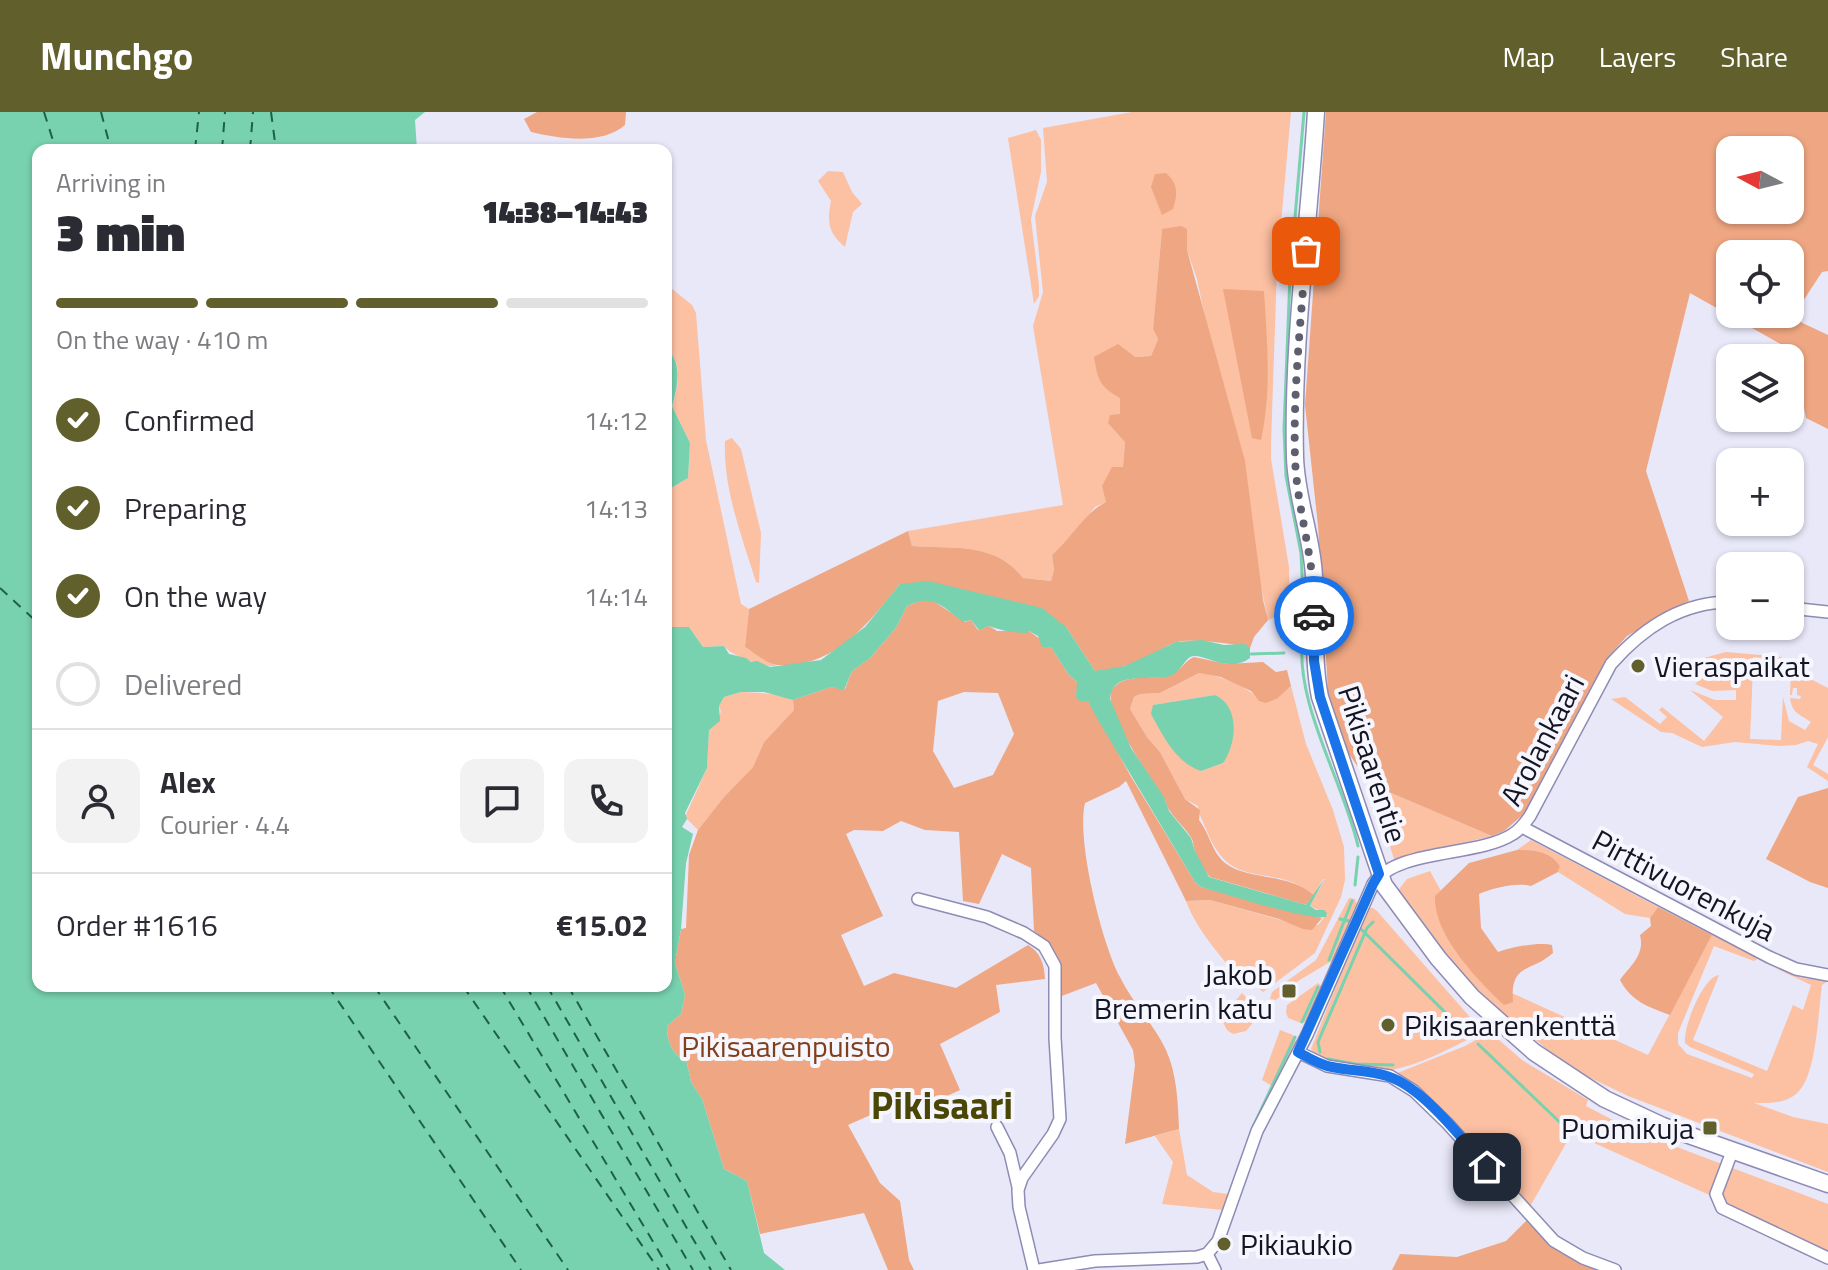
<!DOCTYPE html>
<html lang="en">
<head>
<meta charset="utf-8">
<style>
  body { margin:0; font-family:"Titillium Web",sans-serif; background:#f2f2f3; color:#2b2b33; height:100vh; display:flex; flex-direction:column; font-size:30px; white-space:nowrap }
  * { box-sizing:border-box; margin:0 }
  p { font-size:26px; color:#7c7c81 }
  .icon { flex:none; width:44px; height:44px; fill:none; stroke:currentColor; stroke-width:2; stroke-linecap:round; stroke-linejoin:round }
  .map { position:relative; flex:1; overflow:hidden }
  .side { position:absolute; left:32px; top:32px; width:640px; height:848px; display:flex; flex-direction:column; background:#fff; border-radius:16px; box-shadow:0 2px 6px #0004 }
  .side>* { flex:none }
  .needle { width:52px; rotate:277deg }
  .controls { position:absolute; left:1716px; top:24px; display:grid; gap:16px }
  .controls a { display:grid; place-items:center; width:88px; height:88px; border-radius:16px; background:#fff; box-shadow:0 2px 6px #0004; font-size:40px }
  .pin { position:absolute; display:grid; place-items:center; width:68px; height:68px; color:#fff; margin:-34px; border-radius:16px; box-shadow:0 4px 12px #0006 }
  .courier { position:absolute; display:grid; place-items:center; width:80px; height:80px; margin:-40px; border:6px solid #1a73e8; border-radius:50%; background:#fff; color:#222; box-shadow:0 2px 10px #0007 }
  .overview em { font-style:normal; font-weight:800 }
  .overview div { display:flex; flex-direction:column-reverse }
  .overview { display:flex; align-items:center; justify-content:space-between; height:136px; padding:0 24px }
  h1 { font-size:52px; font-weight:800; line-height:60px }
  .bar { display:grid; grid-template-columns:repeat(4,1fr); gap:12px 8px; align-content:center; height:96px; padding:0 24px }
  .bar i { height:10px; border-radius:6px; background:#e1e1e2 }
  .bar .selected { background:#615f2c }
  .bar p { grid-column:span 4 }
  .line { display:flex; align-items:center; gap:20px; padding:0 24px; border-top:2px solid #e1e1e2 }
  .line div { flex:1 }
  .round { display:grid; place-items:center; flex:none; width:84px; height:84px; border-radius:16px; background:#f2f2f3 }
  ol { padding:0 24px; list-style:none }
  li { display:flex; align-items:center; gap:24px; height:88px }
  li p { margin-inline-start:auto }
  li .icon { padding:8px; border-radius:50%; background:#615f2c; color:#fff; stroke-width:4 }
  li:last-child { color:#7c7c81 }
  li i { width:44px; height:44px; border:4px solid #e1e1e2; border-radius:50% }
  header { display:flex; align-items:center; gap:48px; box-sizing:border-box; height:112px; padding:0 40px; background:#615f2c; color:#fff }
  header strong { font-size:38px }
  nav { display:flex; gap:44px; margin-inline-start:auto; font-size:28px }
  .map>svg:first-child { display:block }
  .green { fill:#fcc0a2; fill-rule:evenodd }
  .forest { fill:#efa682; fill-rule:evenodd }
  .water { fill:#78d1af }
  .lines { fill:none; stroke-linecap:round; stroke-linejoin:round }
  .stream { stroke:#78d1af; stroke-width:3 }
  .ferry { stroke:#1d614b; stroke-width:2; stroke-dasharray:10 8; stroke-linecap:butt }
  .street-casing { stroke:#8e8bb4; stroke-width:14 }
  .secondary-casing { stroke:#8e8bb4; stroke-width:19 }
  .street { stroke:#fff; stroke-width:11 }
  .secondary { stroke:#fff; stroke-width:16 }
  .done { stroke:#5f5e6e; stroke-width:8; stroke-dasharray:0 14.4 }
  .route { stroke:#1a73e8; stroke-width:10 }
  .poi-dot { fill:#615f2c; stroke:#f6f6ff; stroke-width:3 }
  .labels { text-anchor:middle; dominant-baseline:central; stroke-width:8; stroke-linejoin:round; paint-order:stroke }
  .poi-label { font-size:30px; fill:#151423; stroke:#f6f6ff; text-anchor:start }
  .street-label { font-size:30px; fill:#151423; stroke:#f6f6ff }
  .park-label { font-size:30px; fill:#823f1a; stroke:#f6f6ff }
  .district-label { font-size:38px; font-weight:bold; fill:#4a4706; stroke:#f6f6ff }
</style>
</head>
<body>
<header>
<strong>Munchgo</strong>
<nav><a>Map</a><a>Layers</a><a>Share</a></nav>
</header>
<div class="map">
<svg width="1828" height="1158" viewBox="0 0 1828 1158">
  <rect width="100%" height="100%" fill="#e8e8f9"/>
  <path class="green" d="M1132 0H1291L1277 156 1271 331V347L1289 455 1290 500 1268 508 1197 167 1187 138V118L1162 117 1153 217 1158 227 1151 244 1135 245 1120 286V303L1125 330 1123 355 1106 390 1095 395 1067 430 1052 443 1054 458 1051 469 1023 466C995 430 954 437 912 434L908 419 1063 393 1033 214 1043 180 1035 104 1047 70 1043 16Z
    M1036 18 1041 28V60L1031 107 1039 173V184L1034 192 1008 26Z
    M828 59 843 60 852 80 862 92 853 100 845 135C828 121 827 110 831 89L818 69Z
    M666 172 692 193 696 201 706 328 741 492 749 497 745 535 776 554C763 555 731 544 724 534L703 535 689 515H666V379L688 366 690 331 672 294C679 274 683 251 666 235Z
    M732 326 741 337 761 421 759 471 756 470C742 425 723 377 725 329Z
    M1726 540 1782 545 1780 548 1753 545 1754 550 1779 551V554L1784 556 1753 555 1750 627 1781 628 1783 585 1789 609 1805 618 1811 610C1799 602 1792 601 1790 586L1800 587 1801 584 1797 583V576H1793L1792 583H1790L1791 557 1828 576V625L1813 653 1828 662V669L1807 655 1818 632 1808 629 1796 633 1779 634 1735 630 1702 635 1672 621 1661 620 1611 587 1625 585 1660 612 1667 605 1659 598 1662 595 1704 629 1723 605 1690 578 1715 588H1736V578L1712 579 1695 572 1703 565 1698 555 1704 546Z
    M1199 561C1219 563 1246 573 1259 588L1278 586 1291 574 1306 632 1333 698 1344 735 1345 768 1341 785 1315 841 1263 880 1252 871 1246 873C1224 849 1197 819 1186 789L1210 788 1298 813H1318L1327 802 1310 794 1325 767H1323L1314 783C1270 747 1232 784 1206 717 1203 709 1199 704 1198 694L1185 687 1160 640 1147 625 1130 597 1134 585 1140 582 1160 581ZM1215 583C1232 613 1239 617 1223 651L1201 659 1153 593Z
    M741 580C759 581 777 581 793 588L794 598 764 630 753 655 723 686 698 718 685 705 707 656 709 618 721 600 719 594 724 585Z
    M1370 672 1492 724 1394 747Z
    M1531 728 1658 795 1650 806 1625 802 1558 760 1560 754C1550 739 1534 738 1517 738Z
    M1430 759 1492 872 1648 943 1713 821 1759 846 1754 849 1714 834 1678 921V932L1687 942 1752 966 1754 962 1690 935 1685 931C1683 915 1703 865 1719 863L1693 928 1767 959 1793 893 1803 898 1811 873 1771 854 1802 866 1828 869 1822 873C1818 899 1817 966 1796 982 1784 992 1768 991 1754 991L1793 1005 1828 1012V1060L1628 984 1570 956 1520 915 1504 907 1464 868 1396 781 1407 767Z
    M1349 786 1355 787 1357 792 1335 847 1298 869 1276 888 1270 887 1272 880 1316 848Z
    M1367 796H1373L1377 799 1483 920C1452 935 1420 954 1385 959L1320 948 1311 937Z
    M1318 871 1322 875 1307 909 1301 911 1288 906 1286 900 1287 893Z
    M1242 881 1261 901 1246 919 1233 922 1227 918 1221 906Z
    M1280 918 1293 923 1296 930 1272 974 1262 968Z
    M1490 920 1522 948 1588 988 1586 994 1632 1018 1828 1092V1143L1740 1102 1716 1086 1572 1021 1528 1098 1447 1011 1390 964 1465 934Z
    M1179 1017 1187 1063 1213 1080 1228 1082 1223 1098 1162 1092 1173 1050 1155 1024Z"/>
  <path class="forest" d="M537 0H626L625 13C602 33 560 27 531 20L524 7Z
    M1326 0H1828V159L1822 160 1792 206 1828 223V317L1806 306 1793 239 1690 181 1646 359 1689 489 1627 524 1610 543 1525 701 1504 719 1492 724 1370 672 1344 635 1328 579 1318 414 1305 293ZM1730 38H1790V98H1730ZM1730 142H1790V202H1730Z
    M1166 61C1178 72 1178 81 1173 97L1162 103 1151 75 1155 62Z
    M1181 114 1187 117V138L1245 349 1263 488 1268 508 1254 525 1250 536C1239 532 1190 526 1177 530 1169 532 1161 538 1155 541 1137 550 1115 560 1095 559L1066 515 900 472C869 511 834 556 779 553 768 553 755 541 745 535L749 497 908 419 912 434C955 437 995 430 1023 466L1051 469 1054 458 1052 443C1071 427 1084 401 1106 390L1102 374 1112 355H1123L1125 330 1108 311 1110 303 1120 302V286C1099 274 1098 268 1094 245L1118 232 1135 245 1151 244 1158 227 1153 217 1162 117Z
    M1223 177 1264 179C1267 229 1272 278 1261 328L1252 326Z
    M924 487 935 490 965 510 971 508 978 518 989 514 997 519H1029L1051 535 1069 563 1077 570 1079 577 1076 584 1088 589 1093 595 1130 663 1195 770 1201 775 1322 806 1312 818 1303 817 1279 807 1210 788 1186 789 1126 669 1119 675 1085 691C1076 727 1102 832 1120 865 1132 890 1155 914 1166 938 1177 962 1178 991 1179 1017L1125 1032 1135 953 1133 938 1096 871 1059 885C1058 858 1059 837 1034 819L1031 756 1002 742 979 792 963 789 959 720 925 718 901 709 883 719 854 718 846 722 883 804 841 823 864 874 894 861 956 876 1028 833C1041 841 1044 852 1045 867L996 873 1000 900 940 932 960 978 919 997 908 1008 884 997 848 1013 880 1071 900 1089 909 1148 914 1158H888L864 1101 760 1122 747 1069 724 1057 702 987 691 970 687 951C672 941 667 931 667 914L681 902 685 883 675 851 681 817 686 816 689 743 698 718 723 686 753 655 764 630 794 598 793 588 831 575 845 577 852 559 869 547 896 516 907 494ZM964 580 998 581 1014 622 993 663 954 676 933 639 938 589Z
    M1194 545 1227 552 1263 550 1276 560 1287 558 1291 574 1278 586 1266 591 1259 589 1251 579 1221 565 1199 561 1160 581 1140 582 1134 585 1130 597 1147 625 1160 640 1185 687 1200 698 1199 708C1210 722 1211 739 1225 751 1248 769 1287 760 1314 783L1306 793 1210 765C1204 758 1198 747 1195 739 1194 736 1193 729 1192 727 1186 717 1176 708 1170 699 1167 696 1167 692 1165 688 1154 670 1098 593 1113 576 1129 559 1153 570 1171 563 1181 559 1184 549 1194 545Z
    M1828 676V776L1810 770 1766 747 1798 685Z
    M1517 738C1534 738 1550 739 1560 754L1558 760 1531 774C1517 770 1492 776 1479 782L1481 816 1498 840C1512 835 1538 830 1552 833L1553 841C1531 861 1510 850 1513 890L1504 893C1477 868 1433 822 1435 784L1469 751Z
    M1658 795 1712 823 1670 903C1648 895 1631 889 1620 868 1631 853 1645 843 1640 823L1651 814 1650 806Z
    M1532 1103 1554 1129 1615 1158H1392L1400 1142 1457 1145 1506 1129Z"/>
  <path class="water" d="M0 0H425L415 8 417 38H38V874H666V515H689L703 535 724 534 729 542 746 546 751 550 757 549 770 555 821 548 865 515 900 472 928 469 1042 496 1066 515 1095 559 1125 554 1176 530 1202 528 1224 533 1245 532 1250 536V546C1227 563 1202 539 1190 545 1184 549 1180 559 1173 563 1155 571 1112 556 1110 587L1131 636 1164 685 1169 699 1191 726 1195 739 1209 765 1306 793 1325 766 1310 794 1316 798H1324L1327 801 1326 805C1306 808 1226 782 1201 775L1195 770 1098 608 1088 589 1082 590 1076 586 1077 570 1069 563 1051 535H1042L1038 524 1029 519 1026 521C1010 520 1003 519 989 514L979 518 971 508 963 510C942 494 933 481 907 494L896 516 869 547 852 559 844 578 831 575 793 588 764 580H741L724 585 719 594 720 609 709 618 707 656 685 701 687 707 682 715 693 722 686 751 681 817 675 851 685 883 681 902 667 914C667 931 672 941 687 951L691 970 702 987 724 1057 747 1069 764 1141 785 1158H0Z
    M666 235C683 251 678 274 672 294L690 331 688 366 666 379Z
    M1215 583C1240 594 1237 631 1223 651L1201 659C1175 650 1164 625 1151 602L1153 593Z"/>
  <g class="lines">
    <path class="stream" d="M1304 0 1290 164 1284 317 1286 364 1301 441 1304 502
      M1303 523C1293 589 1343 668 1358 734
      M1251 542 1284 541
      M1355 773 1358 745
      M1340 807 1349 809
      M1361 817 1469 924
      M1329 848 1352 789
      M1302 910 1318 875
      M1478 932 1569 1019
      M1320 940 1318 930 1367 816 1373 810
      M1328 947 1355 952 1393 953
      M1254 1013 1295 925"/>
    <path class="ferry" d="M44 0 56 38
      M101 0 111 38
      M271 0 276 38
      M195 38 199 0
      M222 38 225 0
      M250 38 253 0
      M0 476 38 511
      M328 874 521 1158
      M374 874 568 1158
      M463 874 659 1158
      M500 874 670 1158
      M526 874 693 1158
      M547 874 711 1158
      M568 874 731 1158"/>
    <defs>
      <path id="street" d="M1790 496 1828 500
        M1522 715 1769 845 1796 857 1828 863
        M918 787 987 805 1024 821 1044 834 1055 854V926L1060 1007 1053 1022 1022 1066 1018 1078 1019 1095 1034 1158
        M1298 940 1327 954 1390 964 1414 979 1447 1011 1554 1129 1583 1146 1615 1158
        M997 1015 1010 1041 1018 1075
        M1733 1037 1716 1082 1722 1096 1828 1146
        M1207 1142 1218 1129 1257 1019 1307 923 1373 772C1397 736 1478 745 1513 722 1521 717 1525 711 1530 704L1611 552C1643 516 1681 490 1730 490
        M1207 1142 1215 1158
        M1039 1158 1095 1149 1197 1145 1207 1142"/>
      <path id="secondary" d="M1316 0C1309 114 1292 230 1295 345 1296 382 1309 416 1313 453 1318 497 1311 541 1320 585L1384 773 1438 846 1472 885 1534 940 1605 987 1663 1014 1828 1072"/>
    </defs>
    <use href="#street" class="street-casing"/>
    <use href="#secondary" class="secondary-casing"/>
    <use href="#street" class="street"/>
    <use href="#secondary" class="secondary"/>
  </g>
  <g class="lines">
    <path class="done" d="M1306 139C1301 208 1293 278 1295 346 1297 400 1316 450 1314 504"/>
    <path class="route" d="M1314 504V549L1320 585 1379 762 1373 772 1298 940C1309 946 1320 953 1332 955 1350 959 1369 958 1387 964 1423 975 1462 1027 1487 1055"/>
  </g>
  <g class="poi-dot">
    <circle cx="1638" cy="554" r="8"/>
    <rect x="1281" y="871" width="16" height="16" rx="4"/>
    <circle cx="1388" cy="913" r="8"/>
    <rect x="1702" y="1008" width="16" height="16" rx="4"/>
    <circle cx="1224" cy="1132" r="8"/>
  </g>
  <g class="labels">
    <g class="poi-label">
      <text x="1654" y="554">Vieraspaikat</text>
      <text x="1273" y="862" text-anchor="end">Jakob<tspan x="1273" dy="34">Bremerin katu</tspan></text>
      <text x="1404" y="913">Pikisaarenkenttä</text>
      <text x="1694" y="1016" text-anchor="end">Puomikuja</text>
      <text x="1240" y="1132">Pikiaukio</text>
    </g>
    <g class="street-label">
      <text transform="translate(1542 628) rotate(-62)">Arolankaari</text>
      <text transform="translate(1373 652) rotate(72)">Pikisaarentie</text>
      <text transform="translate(1684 773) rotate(28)">Pirttivuorenkuja</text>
    </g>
    <g class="park-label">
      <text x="786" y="934">Pikisaarenpuisto</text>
    </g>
    <g class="district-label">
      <text x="942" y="993">Pikisaari</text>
    </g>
  </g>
</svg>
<div class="controls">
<a><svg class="needle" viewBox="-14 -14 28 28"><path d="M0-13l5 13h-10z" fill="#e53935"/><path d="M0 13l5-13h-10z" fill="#7c7c81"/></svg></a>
<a><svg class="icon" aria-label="locate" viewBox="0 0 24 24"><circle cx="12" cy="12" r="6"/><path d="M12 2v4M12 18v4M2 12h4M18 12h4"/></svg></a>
<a><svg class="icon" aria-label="layers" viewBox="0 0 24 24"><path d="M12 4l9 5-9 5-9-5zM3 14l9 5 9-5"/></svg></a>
<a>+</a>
<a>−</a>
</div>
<div class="pin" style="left:1306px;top:139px;background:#ea580c"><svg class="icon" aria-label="bag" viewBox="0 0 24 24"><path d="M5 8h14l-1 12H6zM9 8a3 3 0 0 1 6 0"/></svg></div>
<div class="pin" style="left:1487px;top:1055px;background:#1f2937"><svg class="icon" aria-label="home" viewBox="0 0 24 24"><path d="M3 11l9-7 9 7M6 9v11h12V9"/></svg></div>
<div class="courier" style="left:1314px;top:504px"><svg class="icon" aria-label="car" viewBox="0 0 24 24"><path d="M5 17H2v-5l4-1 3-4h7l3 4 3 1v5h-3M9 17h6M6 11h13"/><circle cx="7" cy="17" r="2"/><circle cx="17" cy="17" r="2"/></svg></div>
<section class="side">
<div class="overview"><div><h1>3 min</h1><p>Arriving in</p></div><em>14:38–14:43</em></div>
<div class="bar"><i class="selected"></i><i class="selected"></i><i class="selected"></i><i></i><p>On the way · 410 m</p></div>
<ol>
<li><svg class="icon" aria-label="check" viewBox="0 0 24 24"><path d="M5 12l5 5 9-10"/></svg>Confirmed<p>14:12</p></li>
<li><svg class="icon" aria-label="check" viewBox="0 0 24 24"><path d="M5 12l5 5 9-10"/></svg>Preparing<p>14:13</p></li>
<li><svg class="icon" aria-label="check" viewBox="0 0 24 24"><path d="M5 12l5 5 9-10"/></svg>On the way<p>14:14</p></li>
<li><i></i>Delivered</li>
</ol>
<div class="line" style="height:144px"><a class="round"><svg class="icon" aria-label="person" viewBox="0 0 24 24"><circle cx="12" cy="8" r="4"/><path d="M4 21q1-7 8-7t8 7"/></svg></a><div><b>Alex</b><p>Courier · 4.4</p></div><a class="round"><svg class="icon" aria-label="chat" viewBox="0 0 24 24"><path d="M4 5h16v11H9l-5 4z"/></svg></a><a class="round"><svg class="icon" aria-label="phone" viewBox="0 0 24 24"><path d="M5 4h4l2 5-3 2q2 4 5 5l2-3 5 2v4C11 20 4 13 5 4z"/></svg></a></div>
<div class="line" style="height:104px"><div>Order #1616</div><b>€15.02</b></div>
</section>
</div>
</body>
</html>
